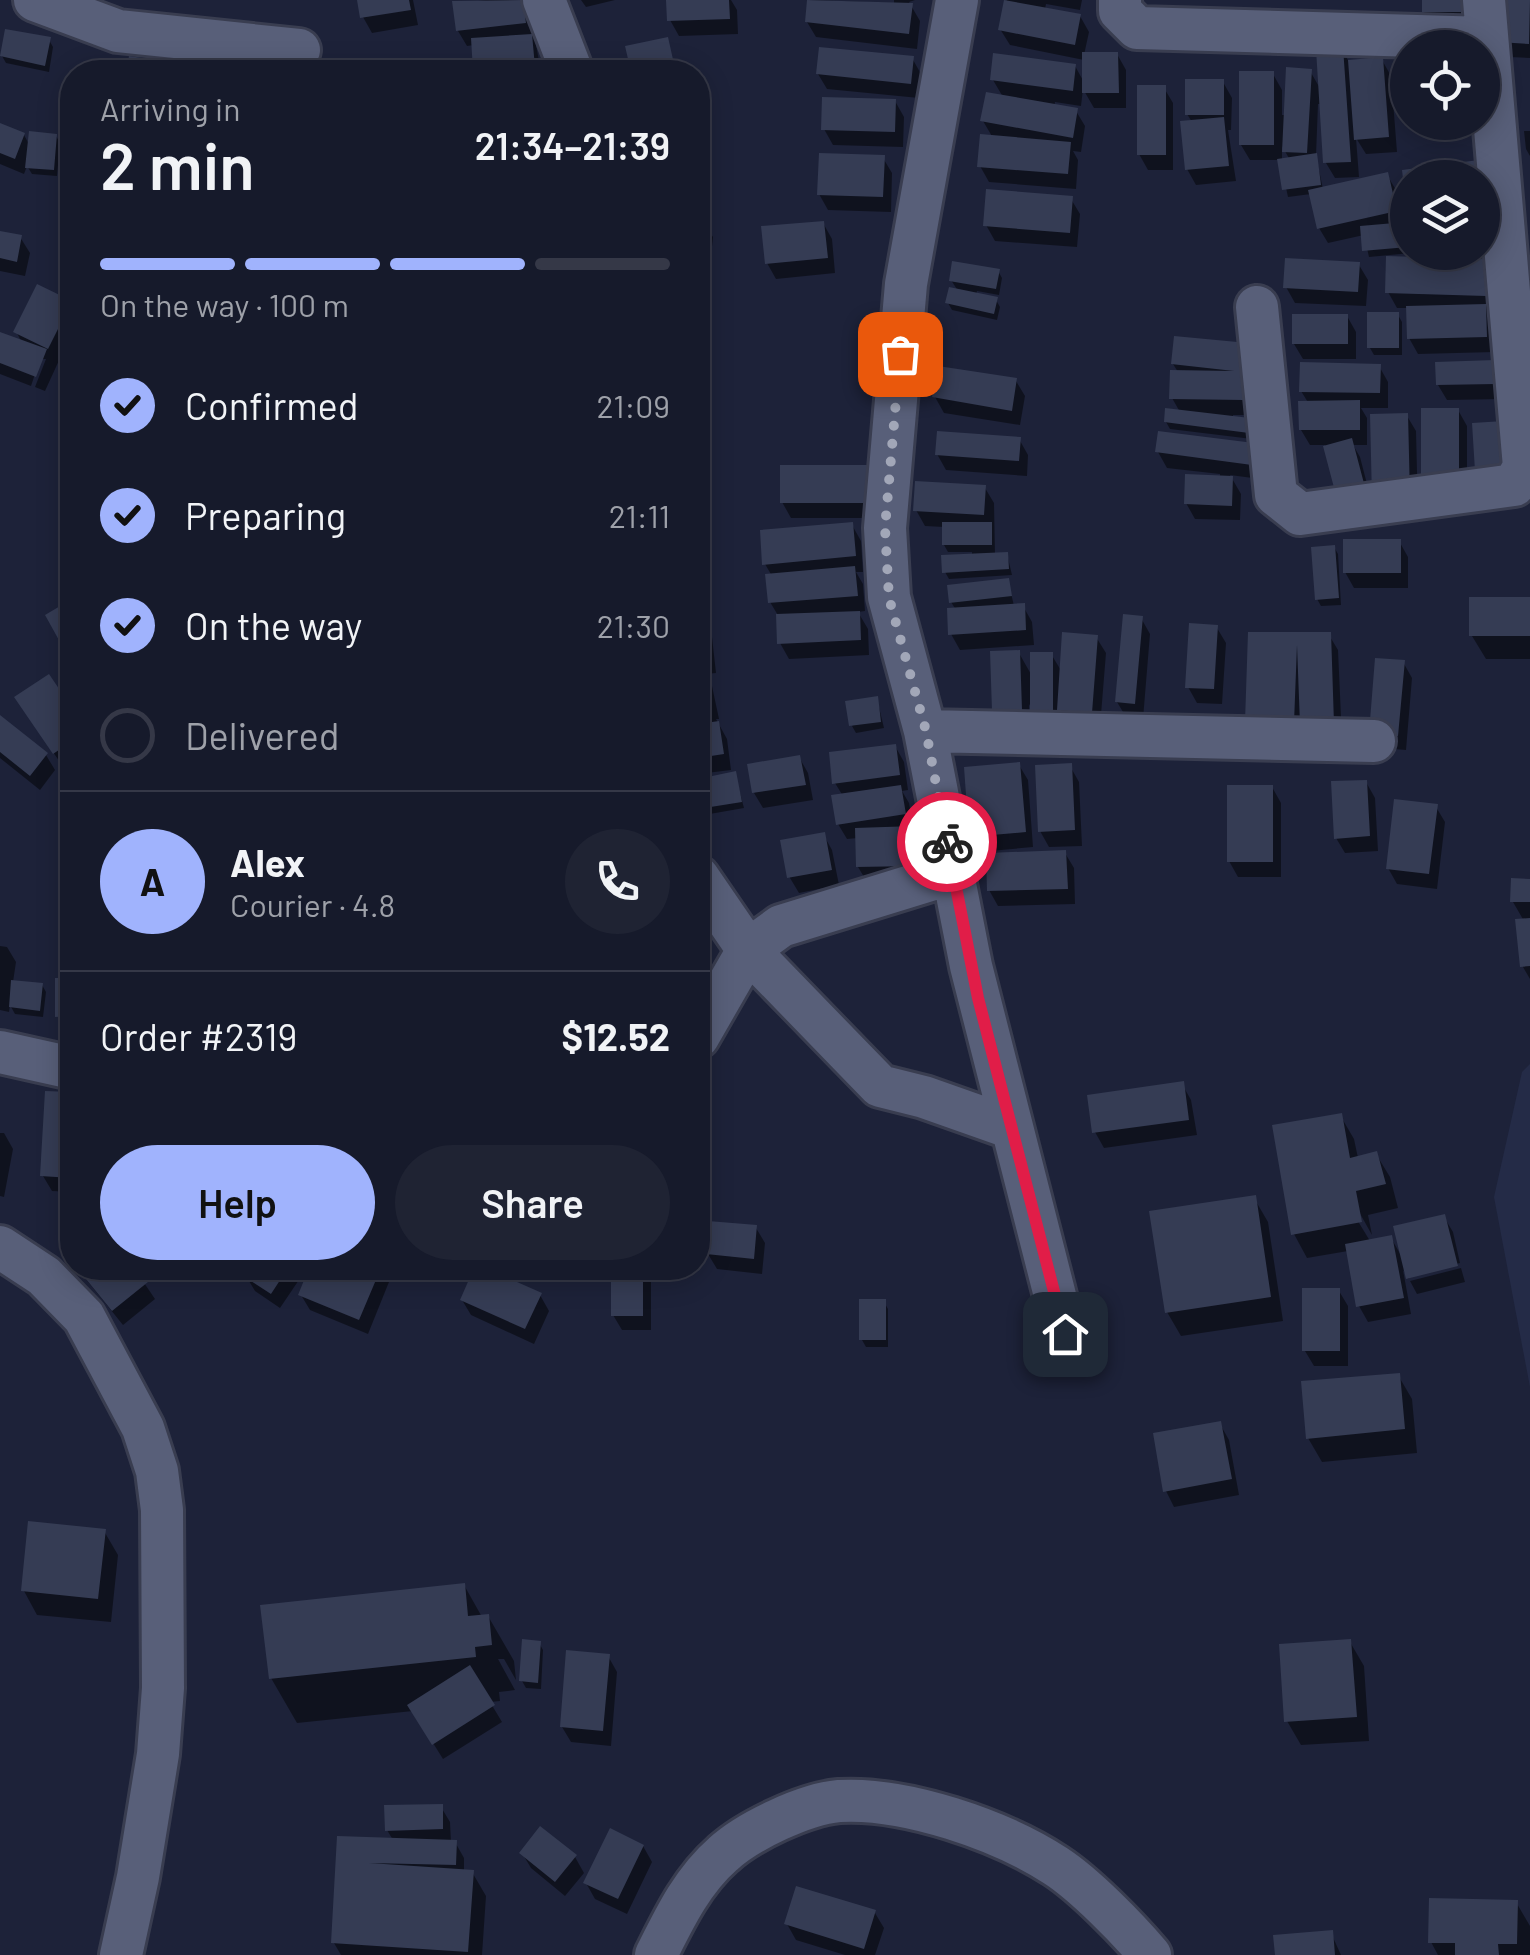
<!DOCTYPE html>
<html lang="en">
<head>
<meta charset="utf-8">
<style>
  body { margin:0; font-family:Barlow,sans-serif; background:#1f2333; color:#f1f3f6; height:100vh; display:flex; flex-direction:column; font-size:38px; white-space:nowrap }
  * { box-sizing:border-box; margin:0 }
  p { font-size:32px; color:#9ea1a9 }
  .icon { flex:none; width:55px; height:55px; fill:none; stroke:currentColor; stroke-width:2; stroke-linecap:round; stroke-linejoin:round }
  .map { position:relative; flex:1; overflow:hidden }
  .details { position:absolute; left:60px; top:60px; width:650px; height:1220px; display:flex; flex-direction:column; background:#161a2b; border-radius:40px; box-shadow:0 5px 25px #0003,0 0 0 2px #353847 }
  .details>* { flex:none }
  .buttons { position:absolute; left:1390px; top:30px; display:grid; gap:20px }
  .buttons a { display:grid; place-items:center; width:110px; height:110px; border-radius:50%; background:#161a2b; box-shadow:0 5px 25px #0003,0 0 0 2px #353847; font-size:50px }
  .pin { position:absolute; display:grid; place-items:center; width:85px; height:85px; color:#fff; margin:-42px; border-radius:20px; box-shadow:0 5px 15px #0006 }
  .courier { position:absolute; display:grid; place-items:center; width:100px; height:100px; margin:-50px; border:8px solid #e11d48; border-radius:50%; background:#fff; color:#222; box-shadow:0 2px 12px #0007 }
  .overview em { font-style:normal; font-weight:600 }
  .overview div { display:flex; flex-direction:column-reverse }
  .overview { display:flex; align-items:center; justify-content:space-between; height:170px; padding:0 40px }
  h1 { font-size:65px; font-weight:600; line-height:75px }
  .bar { display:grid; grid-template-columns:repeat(4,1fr); gap:15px 10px; align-content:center; height:120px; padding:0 40px }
  .bar i { height:12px; border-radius:8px; background:#353847 }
  .bar .current { background:#a0b3fd }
  .bar p { grid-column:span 4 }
  .line { display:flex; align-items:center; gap:25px; padding:0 40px; border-top:2px solid #353847 }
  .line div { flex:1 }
  .round { display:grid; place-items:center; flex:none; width:105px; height:105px; border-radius:52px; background:#1f2333 }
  ol { padding:0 40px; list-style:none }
  li { display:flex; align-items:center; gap:30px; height:110px }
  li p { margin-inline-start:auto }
  li .icon { padding:10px; border-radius:50%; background:#a0b3fd; color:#111; stroke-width:4 }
  li:last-child { color:#9ea1a9 }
  li i { width:55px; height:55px; border:5px solid #353847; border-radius:50% }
  .button { display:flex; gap:20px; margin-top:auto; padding:20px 40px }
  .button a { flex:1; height:115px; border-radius:60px; background:#a0b3fd; color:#111; font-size:40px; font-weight:600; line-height:115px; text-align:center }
  .button a+a { background:#1f2333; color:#f1f3f6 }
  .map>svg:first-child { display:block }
  .built { fill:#242b47 }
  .shadow { fill:#0007; fill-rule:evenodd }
  .building { fill:#353c54 }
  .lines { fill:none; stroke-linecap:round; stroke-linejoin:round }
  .minor-casing { stroke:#393d50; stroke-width:48 }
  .minor { stroke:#585f79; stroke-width:42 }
  .done { stroke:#a2a7b8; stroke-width:10; stroke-dasharray:0 18 }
  .route { stroke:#e11d48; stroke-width:12 }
</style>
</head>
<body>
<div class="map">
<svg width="1530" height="1955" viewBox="0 0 1530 1955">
  <rect width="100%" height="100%" fill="#1d2239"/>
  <path class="built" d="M1530 1064V1387L1494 1197 1522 1072Z"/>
  <path class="shadow" d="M360 0H413L418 25 372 33 363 17Z
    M486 0H523L530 12 541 72H477L474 45 467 46 458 31 455 4Z
    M581 0H615L586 7Z
    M669 0H731L737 10 738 34 679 36 670 20Z
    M810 0 894 3V0H915L909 2 920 21 917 49 816 37 807 22Z
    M1007 0H1082L1080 10 1046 4 1045 9 1080 16 1089 32 1084 55 1117 54 1126 70V108H1094L1083 89 1081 106 1055 102 1054 107 1076 111 1085 126 1081 152 1073 151 1078 160 1076 189 989 182 980 166 993 138 983 121 1003 97 993 80 1075 66 1085 84 1084 60 1010 45 1000 29Z
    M1424 0H1477V27H1433L1424 12Z
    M1503 0H1530V58L1510 57Z
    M49 40 53 47 49 72 6 63 2 56Z
    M666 40 676 71 633 72 628 48Z
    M1342 49 1349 62 1382 60 1391 76 1397 152 1366 154 1356 138 1359 177 1335 178 1326 163 1322 104H1318L1316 156 1323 189 1387 175 1396 190 1408 229V252L1411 253 1369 257 1364 235 1328 243 1319 228 1311 194 1288 197 1280 160H1250L1241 145 1273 74 1282 90V115H1286L1310 71 1321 90ZM1282 146 1290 160 1282 161Z
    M912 58 921 74 919 98 827 89 818 74Z
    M1223 82 1232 98 1231 130H1228L1236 181 1196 185 1187 169 1192 122 1187 114Z
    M1164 88 1173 103V170H1148L1139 154Z
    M895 101 904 117 903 147 833 145 824 129Z
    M1410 122H1477L1412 126Z
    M0 126 24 135 30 146 56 136 60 143 57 176 32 174 27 166 24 174 0 164Z
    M1524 131H1530V156L1526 149Z
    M883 158 892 173 891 212 828 210 819 194Z
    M1071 199 1080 214 1077 247 995 241 986 225Z
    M823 223 832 239 835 273 776 279 767 263Z
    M698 229 708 230 713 237 711 256 698 254Z
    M0 233 20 237 30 253 25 276 0 271Z
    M1437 252H1479L1438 255Z
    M1486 262 1494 311 1487 310 1494 322 1495 352 1418 354 1409 338V308H1397L1388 292Z
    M1359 265 1368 280 1366 306 1295 303 1286 287Z
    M998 271 1002 278 999 295 977 291 976 295 996 300 1000 307 997 320 952 310 948 303 958 291 951 280Z
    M698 288 701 295 700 315H698Z
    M71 303 72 332 45 391 35 387 46 359H40L31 386 0 374V335L22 343 16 331Z
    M1398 315 1402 322V355H1374L1370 348Z
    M1347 316 1356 332V359H1303L1294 344Z
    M1246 345 1252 415H1233V419L1249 421 1252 439 1170 429 1166 422 1180 412 1172 398 1178 372 1173 364Z
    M1494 363 1504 399 1447 400 1438 385Z
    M1379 366 1388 382V408H1361L1367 418V445H1353L1360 457 1373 507 1339 498 1325 445H1310L1301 430 1309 404 1301 391Z
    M1016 381 1025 396 1020 425 944 413 935 397Z
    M72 383V424L65 410Z
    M1458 410 1467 426V496L1423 481Z
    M1407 416 1416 431 1418 512 1384 514Z
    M1019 439 1028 455 1027 476 946 470 937 454Z
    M1253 445 1260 479 1230 475 1241 494 1240 520 1195 519 1186 503 1220 478V474L1167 468 1158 452Z
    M876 468 885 518H791L782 502Z
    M985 488 994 503 995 555 1007 554 1012 575 949 579 945 572 972 556V552H948L944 545V527L925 526 916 510Z
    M852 525 861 541 863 572H856L863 584 865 611 858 612 868 629 869 655 789 659 780 643 779 617 770 602 772 576 765 564Z
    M1399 541 1408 557V588H1354L1345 572Z
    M1334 547 1338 554 1341 605 1321 606 1317 599Z
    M1008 580 1014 606H1023L1032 622 1034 645 960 650 951 634 956 610 951 602Z
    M1530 599V659H1486L1472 636Z
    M1141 618 1150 634 1143 719 1126 717 1117 702Z
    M703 621 712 637 716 673 706 674 712 686 719 719H716L727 739 731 770 698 774V622Z
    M1217 628 1226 643 1222 704 1197 703 1188 687Z
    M1250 635H1329L1338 650 1342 739 1302 738Z
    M1096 637 1106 653 1100 727 1068 725 1060 712V725H1041L1029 704V725L1003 726 994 710 1019 653 1032 676 1051 654 1062 672Z
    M1403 662 1412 678 1406 750 1381 748Z
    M48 677 72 713V762L64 768 26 713Z
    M877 699 884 728 856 733 852 726Z
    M0 719 46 755 55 770 40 790 0 758Z
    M895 746 904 762 908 790 902 791 909 803 913 827 922 844 924 881 867 882 858 867V838L847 839 838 824 843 796 835 783Z
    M799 757 808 773 813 800 763 808 754 793Z
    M1019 765 1028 780 1033 847 990 851V855L1065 853 1074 868 1075 904 998 906 989 890 988 851 981 852 972 836Z
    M1070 766 1079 782 1082 846 1049 847 1040 831Z
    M735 774 744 808 704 815 700 808 698 781Z
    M1366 782 1375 798 1378 851 1345 853 1336 838Z
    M1272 787 1281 803V877H1238L1229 861Z
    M1436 807 1445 822 1437 889 1397 884 1388 868Z
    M823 834 832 850 839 885 799 893 790 878 783 842Z
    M1530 881V979L1523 967 1524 921 1513 902Z
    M698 934 709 953 698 964Z
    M0 946 7 947 16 962 13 982 42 985 46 992 43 1017 15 1014 10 1005 9 1012 0 1010Z
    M698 976 716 1013 698 1022Z
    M72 980V1031L67 1032 58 1016 57 981Z
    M1182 1084 1191 1100 1197 1135 1104 1148 1095 1132Z
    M48 1093 72 1095V1192L52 1191 43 1176Z
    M1340 1115 1354 1139 1358 1158 1376 1154 1390 1177 1398 1208 1368 1215 1372 1235 1358 1210 1353 1213 1370 1241 1391 1238 1402 1257 1444 1217 1453 1232 1460 1263 1409 1276V1279L1403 1270 1411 1314 1368 1322 1359 1306 1348 1251 1307 1258 1294 1234Z
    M0 1133H4L13 1149 4 1197 0 1196Z
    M1254 1198 1268 1222 1283 1321 1181 1336 1167 1312Z
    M756 1228 765 1243 762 1274 717 1269 708 1254Z
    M77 1268H134L155 1299 123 1325Z
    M251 1268H307L280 1308 255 1291 246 1276Z
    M312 1268H391L393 1272 368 1334 310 1310 301 1295Z
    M477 1268 540 1295 549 1311 534 1344 471 1315 462 1300Z
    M613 1268H645L651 1278V1330H622L613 1315Z
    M1461 1268 1465 1282 1417 1294 1410 1281Z
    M1339 1291 1348 1306V1366H1314L1305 1351Z
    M884 1302 888 1309V1347H866L862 1340Z
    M1398 1375 1412 1399 1417 1453 1322 1462 1308 1438Z
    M1220 1424 1229 1440 1239 1495 1174 1507 1166 1491Z
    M104 1531 118 1555 111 1622 37 1615 24 1591Z
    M464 1585 482 1617 488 1616 514 1661 516 1680 504 1659H498L515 1690 499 1692 500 1701 490 1702 502 1722 443 1759 413 1711 297 1723 271 1678Z
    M1350 1642 1364 1666 1369 1741 1301 1745 1287 1721Z
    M539 1643 543 1650 541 1689 526 1688 522 1681Z
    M608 1656 617 1672 611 1746 571 1742 562 1727Z
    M441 1807 450 1822 451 1842H455L464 1858V1872H472L486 1896 482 1955H341L334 1943 339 1838 393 1840 387 1830Z
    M643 1846 652 1862 627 1914 595 1899 586 1883Z
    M522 1853 575 1857 584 1873 565 1896 531 1868Z
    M1516 1902 1530 1926V1955H1438L1431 1942Z
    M875 1913 884 1928 875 1955H845L796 1940 787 1924Z
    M1331 1933 1341 1955H1278Z"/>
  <path class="building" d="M357 0H409L411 10 360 18Z
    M523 0 526 23 456 31 452 1Z
    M666 0H729L730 19 667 21Z
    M807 0 913 3 909 34 805 22Z
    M1004 0 1081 14 1075 45 998 30Z
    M1422 0H1469V12H1422Z
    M1501 0H1530L1529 44 1498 42Z
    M5 29 51 37 45 66 0 56Z
    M532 34 535 67 473 71 471 38Z
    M668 37 674 64 631 72 625 46Z
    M819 47 914 56 911 84 816 74Z
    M1343 47 1351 162 1323 163 1316 49Z
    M1082 52H1118L1119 93H1082Z
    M993 53 1076 64 1073 91 990 80Z
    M129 56 168 62 166 72H126Z
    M1383 57 1389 137 1354 140 1348 60Z
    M1286 67 1312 69 1307 153 1282 152Z
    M1239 71H1274V145H1239Z
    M1399 71H1408V110L1400 111Z
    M1185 79H1224V115H1185Z
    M1137 85H1166V155H1137Z
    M986 92 1078 108 1073 138 980 121Z
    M822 97 896 99 895 132 821 130Z
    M1224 117 1229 166 1185 170 1180 121Z
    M0 123 25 133 15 159 0 153Z
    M65 125H72V159L63 158Z
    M29 131 57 134 54 170 25 168Z
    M980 134 1071 142 1068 174 977 167Z
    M819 153 885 155 883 197 817 195Z
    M1317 153 1321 185 1282 190 1277 159Z
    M1494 158 1482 178H1408L1405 196 1402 170Z
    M1388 172 1397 211 1317 229 1308 190Z
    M986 189 1073 196 1070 233 983 226Z
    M824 221 828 258 765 264 761 226Z
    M1406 222 1408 247 1362 251 1360 226Z
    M0 231 22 235 17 262 0 258Z
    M1386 256 1487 259 1486 296 1385 293Z
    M1285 258 1360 262 1358 292 1283 288Z
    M952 261 1000 269 996 289 949 281Z
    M37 284 72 301 48 349 13 332Z
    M949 287 998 297 994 314 945 303Z
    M1486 304 1487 337 1407 339 1406 306Z
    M1367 312H1399V348H1367Z
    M1292 314H1348V344H1292Z
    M0 332 47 349 36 377 0 363Z
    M1174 336 1248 343 1244 400 1169 399 1170 370 1234 371 1171 364Z
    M1495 360 1496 384 1436 385 1435 362Z
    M1300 362 1381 364 1380 393 1299 392Z
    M938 366 1017 378 1012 411 932 397Z
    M1360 400V430H1299L1298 401Z
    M1165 408 1250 418 1249 433 1164 422Z
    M1421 408H1459V481H1421Z
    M1408 413 1410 497 1372 499 1370 414Z
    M1504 421 1507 485 1476 487 1472 423Z
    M937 431 1021 437 1019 461 935 455Z
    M1158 431 1254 443 1252 465 1155 452Z
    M1352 438 1366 491 1337 499 1323 446Z
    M780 465H878V503H780Z
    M1185 474 1233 476 1232 506 1184 504Z
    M915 481 986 485 984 515 913 511Z
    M853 522 856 556 762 565 760 530Z
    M942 522H992V545H942Z
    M1343 539H1401V573H1343Z
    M1335 545 1339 598 1315 600 1311 547Z
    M1008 552 1009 569 942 573 941 555Z
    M855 566 858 596 768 603 765 574Z
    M1009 578 1012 596 949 603 947 585Z
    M1469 597H1530V636H1469Z
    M72 599V658L70 660 45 615Z
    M1025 603 1026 630 948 635 947 608Z
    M860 611 861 640 777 644 776 614Z
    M1123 614 1143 616 1135 704 1115 702Z
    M698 619H704L708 658 698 659Z
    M1189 623 1218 625 1214 689 1185 688Z
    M1062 632 1098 635 1092 713 1057 710Z
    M1248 632H1331L1334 724 1300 725 1297 645 1294 723 1245 722Z
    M1020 650 1022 710 992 711 990 651Z
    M1030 652H1053V710H1030Z
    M1375 658 1405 660 1398 736 1369 733Z
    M704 667 712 703 698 706V669Z
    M49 674 72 708V741L53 754 14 697Z
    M878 696 881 722 849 726 845 701Z
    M0 715 48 753 30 776 0 752Z
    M719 721 724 754 698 758V724Z
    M896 744 900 775 832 784 829 752Z
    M800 755 806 785 752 793 747 764Z
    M1020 762 1026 832 969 837 964 767Z
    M1072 763 1075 830 1038 832 1035 765Z
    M736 771 742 802 698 809V779Z
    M1367 780 1370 836 1334 839 1331 781Z
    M901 785 906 814 836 825 831 795Z
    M1227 785H1273V862H1227Z
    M1394 799 1438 804 1429 874 1386 869Z
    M915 826 916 866 856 867 855 828Z
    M825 832 832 870 787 878 780 840Z
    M1066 850 1068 889 987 891 986 853Z
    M1511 878 1530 879V902H1510Z
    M1530 918V966L1520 967 1515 919Z
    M55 978H72V1016L55 1017Z
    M11 980 43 983 40 1011 9 1007Z
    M1184 1081 1189 1120 1092 1133 1087 1095Z
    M45 1091 72 1092V1178L40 1176Z
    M1342 1113 1350 1158 1377 1151 1386 1184 1356 1191 1362 1222 1291 1235 1272 1125Z
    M1256 1195 1271 1297 1165 1313 1149 1211Z
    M1445 1214 1458 1266 1406 1279 1393 1226Z
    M708 1221 757 1225 754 1259 706 1254Z
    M1392 1235 1404 1298 1356 1307 1345 1244Z
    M77 1268H137L148 1282 112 1311Z
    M248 1268H288L271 1294 243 1276Z
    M309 1268H381L359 1320 298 1295Z
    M474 1268H485L542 1293 525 1329 460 1300Z
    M611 1268H643V1316H611Z
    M1302 1288H1340V1351H1302Z
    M859 1299H886V1340H859Z
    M1400 1373 1405 1429 1306 1439 1301 1381Z
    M1221 1421 1232 1479 1163 1492 1153 1433Z
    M28 1521 106 1529 98 1599 21 1591Z
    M465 1583 468 1616 489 1614 492 1645 475 1647 476 1657 269 1679 260 1605Z
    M522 1639 541 1641 538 1683 519 1681Z
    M1351 1639 1357 1717 1284 1722 1279 1644Z
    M566 1650 610 1654 603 1731 560 1727Z
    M470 1665 495 1705 432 1745 407 1705Z
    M443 1804V1829L385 1831 384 1805Z
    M540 1826 577 1855 555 1882 519 1853Z
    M610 1828 644 1845 618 1899 583 1883Z
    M337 1836 457 1840 456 1865 369 1863 474 1870 468 1952 331 1943Z
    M796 1886 876 1910 864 1949 784 1924Z
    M1429 1898 1518 1900 1517 1944H1498L1499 1955H1455V1943H1428Z
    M1333 1930 1335 1955H1275L1273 1935Z"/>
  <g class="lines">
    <defs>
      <path id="minor" d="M35 0 118 31 299 50
        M544 0 572 72
        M957 0 906 284 885 528 889 597 925 731 971 966 1065 1335
        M1120 0V11L1137 28 1487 38
        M1257 307 1276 495 1300 514 1514 485 1524 467 1484 0
        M925 731 1374 741
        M698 877 748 950 880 1086 924 1097 1009 1127
        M698 1037 748 950 781 926 953 873
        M0 1052 72 1068
        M0 1247 44 1276 84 1317 143 1428 157 1471 162 1510 163 1688 158 1754 138 1877 121 1955
        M656 1955C674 1919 692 1881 723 1854 748 1831 805 1804 839 1801 905 1797 1001 1830 1056 1866 1085 1885 1127 1928 1150 1955"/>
    </defs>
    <use href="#minor" class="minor-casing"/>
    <use href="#minor" class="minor"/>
  </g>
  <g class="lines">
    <path class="done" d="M900 354 885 528 889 598 926 731 947 842"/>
    <path class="route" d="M947 842 978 998 1065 1334"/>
  </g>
</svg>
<div class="buttons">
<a><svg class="icon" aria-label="locate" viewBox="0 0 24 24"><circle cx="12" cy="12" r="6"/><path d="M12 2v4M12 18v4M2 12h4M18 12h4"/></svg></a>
<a><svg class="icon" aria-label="layers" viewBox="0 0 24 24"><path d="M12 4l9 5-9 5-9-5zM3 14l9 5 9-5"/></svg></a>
</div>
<div class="pin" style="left:900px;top:354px;background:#ea580c"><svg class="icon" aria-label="bag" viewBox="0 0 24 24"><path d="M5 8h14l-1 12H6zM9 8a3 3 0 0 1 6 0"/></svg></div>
<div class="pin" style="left:1065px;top:1334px;background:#1f2937"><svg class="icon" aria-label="home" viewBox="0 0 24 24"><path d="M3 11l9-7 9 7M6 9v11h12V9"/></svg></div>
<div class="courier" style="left:947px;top:842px"><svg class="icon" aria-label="bike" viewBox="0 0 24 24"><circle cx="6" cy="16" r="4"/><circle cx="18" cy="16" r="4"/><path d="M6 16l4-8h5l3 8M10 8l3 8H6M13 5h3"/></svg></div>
<section class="details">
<div class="overview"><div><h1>2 min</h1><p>Arriving in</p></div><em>21:34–21:39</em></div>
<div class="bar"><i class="current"></i><i class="current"></i><i class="current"></i><i></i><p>On the way · 100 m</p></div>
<ol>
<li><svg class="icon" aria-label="check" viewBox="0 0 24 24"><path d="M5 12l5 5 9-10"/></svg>Confirmed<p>21:09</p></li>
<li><svg class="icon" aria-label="check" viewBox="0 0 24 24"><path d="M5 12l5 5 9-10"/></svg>Preparing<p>21:11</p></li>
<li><svg class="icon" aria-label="check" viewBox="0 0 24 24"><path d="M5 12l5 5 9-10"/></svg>On the way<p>21:30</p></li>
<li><i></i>Delivered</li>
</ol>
<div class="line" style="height:180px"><b class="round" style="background:#a0b3fd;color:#111">A</b><div><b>Alex</b><p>Courier · 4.8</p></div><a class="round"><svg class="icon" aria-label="phone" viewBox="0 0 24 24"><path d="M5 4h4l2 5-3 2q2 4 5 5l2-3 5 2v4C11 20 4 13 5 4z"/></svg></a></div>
<div class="line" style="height:130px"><div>Order #2319</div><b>$12.52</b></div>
<div class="button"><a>Help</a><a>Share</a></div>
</section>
</div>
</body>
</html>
